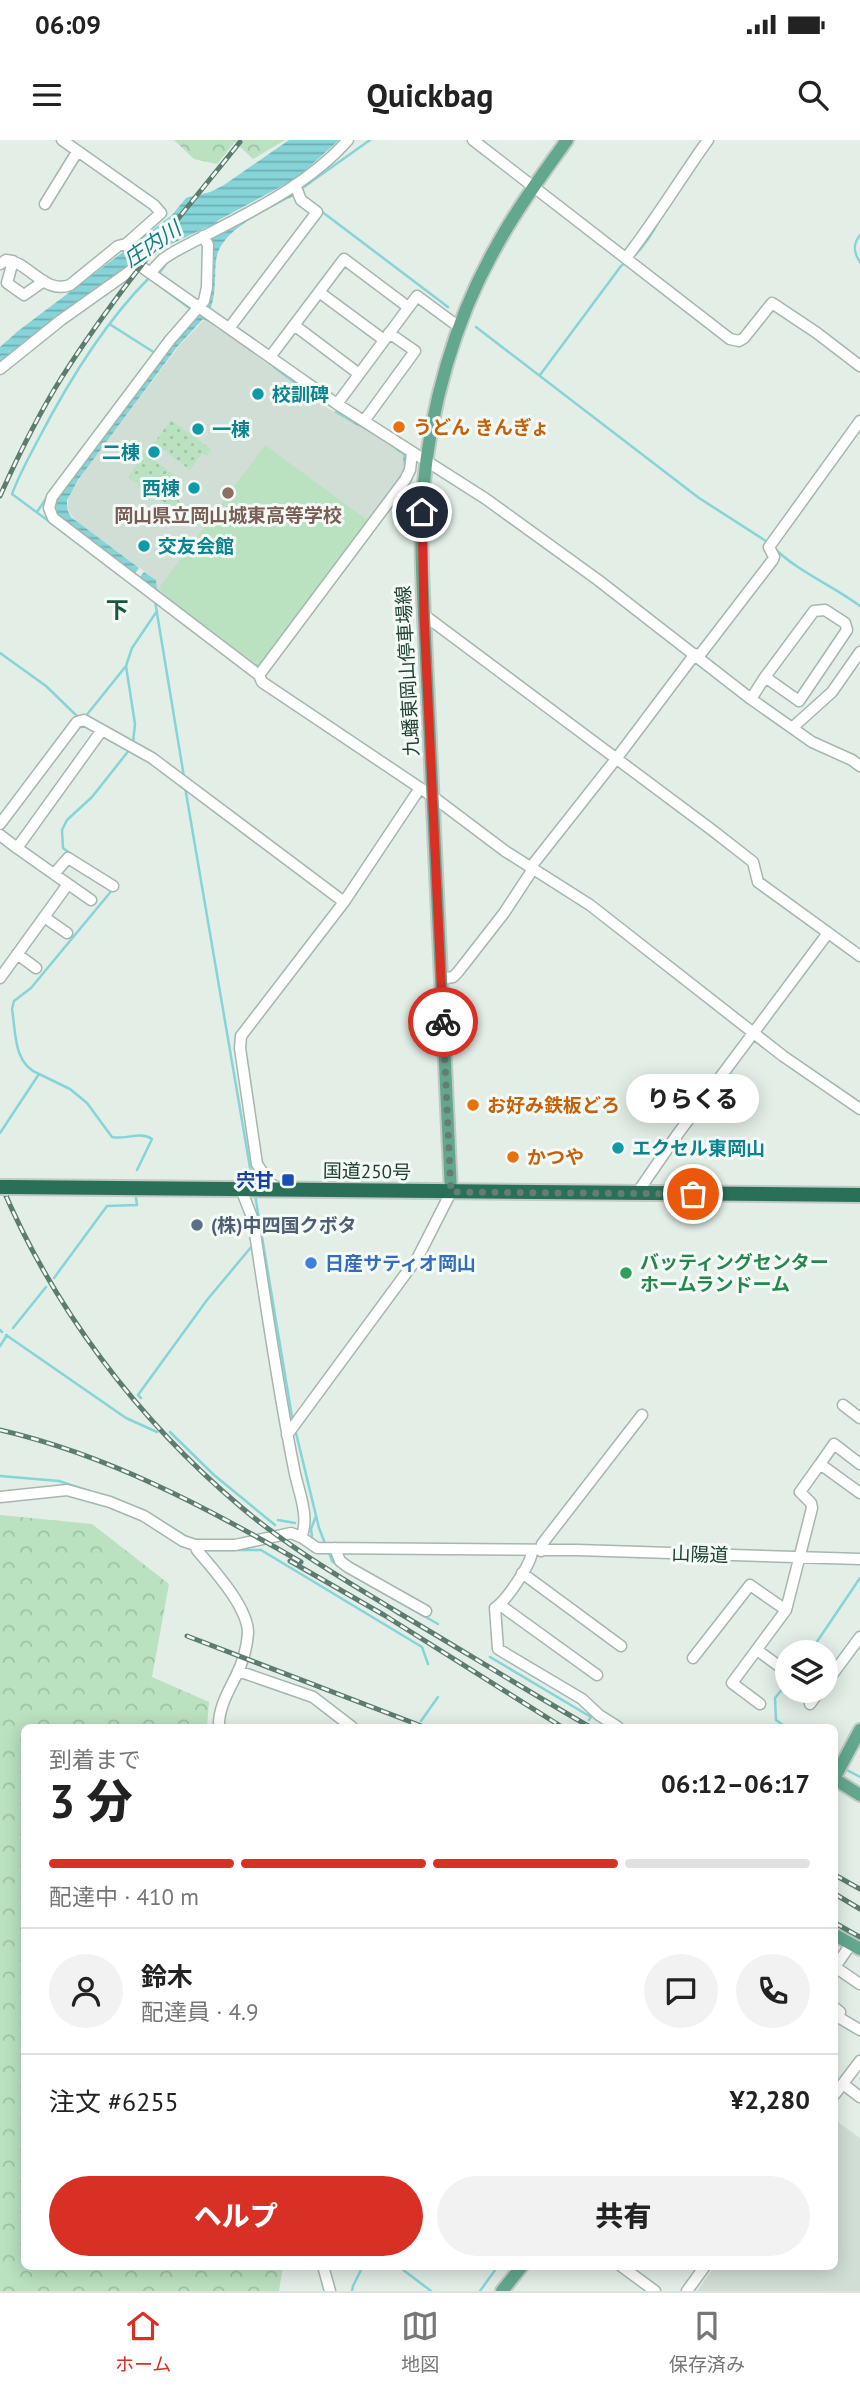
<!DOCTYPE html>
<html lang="ja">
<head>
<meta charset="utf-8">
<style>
  body { margin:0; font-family:"PT Sans","Noto Sans JP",sans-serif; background:#f2f2f2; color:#222; height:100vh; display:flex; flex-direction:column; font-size:26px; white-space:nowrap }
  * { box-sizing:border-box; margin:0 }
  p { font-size:23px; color:#767676 }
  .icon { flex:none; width:38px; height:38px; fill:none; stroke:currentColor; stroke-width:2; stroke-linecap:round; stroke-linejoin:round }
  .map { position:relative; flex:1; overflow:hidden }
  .side { position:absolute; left:21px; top:1584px; width:817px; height:546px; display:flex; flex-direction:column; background:#fff; border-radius:10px; box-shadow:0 4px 18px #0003 }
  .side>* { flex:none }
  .tools { position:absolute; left:775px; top:1500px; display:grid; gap:14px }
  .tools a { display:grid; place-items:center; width:63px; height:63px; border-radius:50%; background:#fff; box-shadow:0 4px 18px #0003; font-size:35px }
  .pin { position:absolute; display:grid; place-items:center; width:60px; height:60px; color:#fff; margin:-30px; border:4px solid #fff; border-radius:50%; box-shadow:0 2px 7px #0007 }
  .courier { position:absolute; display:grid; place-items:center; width:70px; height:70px; margin:-35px; border:5px solid #d93025; border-radius:50%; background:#fff; color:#222; box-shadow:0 2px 9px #0007 }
  .bubble { position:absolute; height:49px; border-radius:24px; background:#fff; box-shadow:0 4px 18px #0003; font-size:23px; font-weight:800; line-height:49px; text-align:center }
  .head em { font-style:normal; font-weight:800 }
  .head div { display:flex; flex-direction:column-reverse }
  .head { display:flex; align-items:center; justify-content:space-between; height:119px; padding:0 28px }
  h1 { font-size:46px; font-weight:800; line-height:52px }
  .bar { display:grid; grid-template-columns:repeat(4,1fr); gap:10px 7px; align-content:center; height:84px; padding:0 28px }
  .bar i { height:9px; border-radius:5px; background:#e0e0e0 }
  .bar .on { background:#d93025 }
  .bar p { grid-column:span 4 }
  .line { display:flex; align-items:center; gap:18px; padding:0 28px; border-top:2px solid #e0e0e0 }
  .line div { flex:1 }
  .round { display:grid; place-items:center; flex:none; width:74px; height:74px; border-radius:37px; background:#f2f2f2 }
  .action { display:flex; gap:14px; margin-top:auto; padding:14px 28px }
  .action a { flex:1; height:80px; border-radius:42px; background:#d93025; color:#fff; font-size:28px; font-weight:800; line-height:80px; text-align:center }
  .action a+a { background:#f2f2f2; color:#222 }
  .status { display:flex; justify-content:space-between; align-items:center; height:49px; padding:0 35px; background:#fff; direction:ltr }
  .status svg { height:19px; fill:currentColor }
  header { display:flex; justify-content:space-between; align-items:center; height:91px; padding:0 28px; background:#fff; font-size:32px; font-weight:800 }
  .menu { display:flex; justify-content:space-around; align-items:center; height:98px; border-top:2px solid #e0e0e0; background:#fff; font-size:19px; color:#767676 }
  .menu a { display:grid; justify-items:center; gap:4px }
  .menu .on { color:#d93025 }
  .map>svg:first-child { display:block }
  .built { fill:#d1ded6 }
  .forest { fill:url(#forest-crowns) }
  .garden { fill:url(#garden-dots) }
  .pitch { fill:#bae1c0 }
  .water { fill:url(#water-rules) }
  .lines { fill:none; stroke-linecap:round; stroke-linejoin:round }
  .stream { stroke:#86d4d8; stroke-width:2.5 }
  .minor-casing { stroke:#a5b7ae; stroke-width:13 }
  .major-casing { stroke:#c1cac6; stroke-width:16 }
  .highway-casing { stroke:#c1cac6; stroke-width:18 }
  .minor { stroke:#fff; stroke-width:10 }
  .major { stroke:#63a78e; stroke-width:12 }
  .highway { stroke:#2a7059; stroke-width:14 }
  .rail-casing { stroke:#5b7c6f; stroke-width:5 }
  .rail { stroke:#f4faf6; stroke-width:2.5; stroke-dasharray:8; stroke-linecap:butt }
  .highway-bridge-casing { stroke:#c1cac6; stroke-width:18; stroke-linecap:butt }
  .highway-bridge { stroke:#2a7059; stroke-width:14 }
  .done { stroke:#647e73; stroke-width:7; stroke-dasharray:0 12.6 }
  .route { stroke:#d93025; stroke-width:9 }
  .culture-dot { fill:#0f9aa8; stroke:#f4faf6; stroke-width:2.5 }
  .food-dot { fill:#e8710a; stroke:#f4faf6; stroke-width:2.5 }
  .education-dot { fill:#8d6e63; stroke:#f4faf6; stroke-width:2.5 }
  .transit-dot { fill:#1a4fb4; stroke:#f4faf6; stroke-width:2.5 }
  .service-dot { fill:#5c6f8a; stroke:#f4faf6; stroke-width:2.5 }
  .shop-dot { fill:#3f7fe0; stroke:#f4faf6; stroke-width:2.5 }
  .leisure-dot { fill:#2e9e5b; stroke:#f4faf6; stroke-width:2.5 }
  .labels { text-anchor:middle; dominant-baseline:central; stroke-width:6; stroke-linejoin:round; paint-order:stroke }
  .culture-label { font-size:19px; font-weight:bold; fill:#0d838f; stroke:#f4faf6; text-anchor:start }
  .food-label { font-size:19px; font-weight:bold; fill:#c56008; stroke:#f4faf6; text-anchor:start }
  .education-label { font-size:19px; font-weight:bold; fill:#785e54; stroke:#f4faf6 }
  .street-label { font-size:19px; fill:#204134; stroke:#f4faf6 }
  .transit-label { font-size:19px; font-weight:bold; fill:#164399; stroke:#f4faf6; text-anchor:end }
  .service-label { font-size:19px; font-weight:bold; fill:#4e5e75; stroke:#f4faf6; text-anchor:start }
  .leisure-label { font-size:19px; font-weight:bold; fill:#27864d; stroke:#f4faf6; text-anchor:start }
  .shop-label { font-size:19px; font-weight:bold; fill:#366cbe; stroke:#f4faf6; text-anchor:start }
  .water-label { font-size:21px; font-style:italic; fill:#157d83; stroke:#f4faf6 }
  .quarter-label { font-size:23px; font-weight:bold; fill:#1a5540; stroke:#f4faf6 }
</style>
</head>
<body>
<div class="status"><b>06:09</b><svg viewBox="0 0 49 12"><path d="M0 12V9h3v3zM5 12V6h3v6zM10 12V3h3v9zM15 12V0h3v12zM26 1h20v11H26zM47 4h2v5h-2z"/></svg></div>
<header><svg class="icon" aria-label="menu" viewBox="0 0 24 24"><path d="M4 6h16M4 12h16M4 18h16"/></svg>Quickbag<svg class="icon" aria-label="search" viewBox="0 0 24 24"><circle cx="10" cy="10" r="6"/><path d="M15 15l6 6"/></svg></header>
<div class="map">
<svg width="860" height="2151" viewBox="0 0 860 2151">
  <defs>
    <pattern id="forest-crowns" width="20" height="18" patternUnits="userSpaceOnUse" patternTransform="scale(1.75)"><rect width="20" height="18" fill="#bae1c0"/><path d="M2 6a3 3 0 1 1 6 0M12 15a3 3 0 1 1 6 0" fill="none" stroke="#a0c2a6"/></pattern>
    <pattern id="garden-dots" width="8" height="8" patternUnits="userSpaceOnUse" patternTransform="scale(1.75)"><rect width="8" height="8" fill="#bae1c0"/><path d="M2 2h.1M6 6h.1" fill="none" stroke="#a0c2a6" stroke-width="1.8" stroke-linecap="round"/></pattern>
    <pattern id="water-rules" width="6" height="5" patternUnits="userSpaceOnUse" patternTransform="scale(1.75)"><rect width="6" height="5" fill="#86d4d8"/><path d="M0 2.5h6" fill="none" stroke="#6daeb0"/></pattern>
  </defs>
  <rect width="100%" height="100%" fill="#e3eee7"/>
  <path class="built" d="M204 180 233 198 324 266 379 297 403 315 405 321 403 331 261 525 257 526 157 449 156 440 77 382 67 369 69 355 88 326 179 206Z
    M835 1980 860 1998V2151H697L715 2126H835Z"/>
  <path class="forest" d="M174 0H285L253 19 235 2 217 24 194 19Z
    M0 1375 92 1384 169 1444 152 1537 209 1562 207 1587H24V2126H283L279 2151H0Z"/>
  <path class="garden" d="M171 280 211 309 207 316 202 314 190 330 154 303Z
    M145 313 182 341 172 355 180 362 174 371 128 337Z"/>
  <path class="pitch" d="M265 305 367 380 261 524 257 525 169 459 159 448Z"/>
  <path class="water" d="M289 0H339L297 38 217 81 223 91H226L295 50 297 54C271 69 219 88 216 121 214 138 217 158 208 174L275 226 274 228 234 197 203 179 177 207 78 340 67 360V369L71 377 139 428 134 435 55 377 52 363 171 204 199 173 209 103 212 97 209 88 207 87 142 118 118 134 0 226V207L18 191 172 75 186 58 210 52 224 45Z
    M351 278 406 314 407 330 260 530H257L159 454 157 459 148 453V445L139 438 144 432 156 440 157 449 252 524 261 525 404 330 403 315 379 297 349 281Z"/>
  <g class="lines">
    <path class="stream" d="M696 25 713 0
      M301 49 370 0
      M321 71 448 167
      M860 95C853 104 853 112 860 122
      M158 135 168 121
      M111 185 155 213
      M476 187 699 358 769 403
      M274 227 294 242
      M540 235 621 126C638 116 652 95 661 77
      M336 272 352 281
      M37 372 47 357
      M62 391 12 354C19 335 29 317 38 300 67 244 104 183 149 138L192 170
      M773 407C798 432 832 445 860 466
      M155 461 184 637
      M0 513 46 546 79 578
      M126 526 135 584 133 603
      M85 577 126 526 132 508 157 471
      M185 647 253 1045
      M72 715 63 708 62 690 67 680 92 657 130 609
      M39 934 70 949 87 963 112 997C125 1000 140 991 152 999L137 1030
      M0 993 39 934C13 924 16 892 12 869L14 861 31 848 113 749
      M255 1055 292 1277
      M54 1138 107 1066 137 1065 136 1058
      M13 1188 46 1147
      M0 1190 2 1192
      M6 1195 126 1278 157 1292
      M0 1206 7 1195
      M141 1258 138 1255 207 1160 252 1106 247 1078
      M170 1292 214 1335 275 1385
      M296 1293 319 1388 326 1406
      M0 1336 59 1341 86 1350
      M132 1366 143 1370 189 1398
      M278 1380 295 1383
      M312 1396 311 1389 316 1376
      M209 1410H261L422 1507 428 1524
      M329 1412 332 1421 345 1431 438 1484
      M810 1512 860 1438
      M490 1517 591 1577 589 1580
      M421 1581 438 1557
      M786 1587 776 1580 775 1558 788 1542
      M845 1629 860 1637
      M398 2126 431 2151
      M352 2151 353 2146 363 2126
      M480 2151 498 2126"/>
    <defs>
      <path id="minor" d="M62 0 154 65 161 73 126 104
        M473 0 730 199 739 201 744 198 772 163 817 193 860 226
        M45 64 77 12
        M203 96 208 105 207 147 204 161 170 200 52 357 49 368 53 378 259 535 262 542 432 656 505 711 590 765 783 916 860 969
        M626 118C655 81 680 39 708 0
        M13 121 7 143 24 155 44 141
        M0 124 6 120C29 122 45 155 70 145L118 106 126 104 142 127 150 133 337 264 486 359 598 440 751 559 812 602 852 620 860 626
        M150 133 163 119 174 112C234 79 302 52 348 0
        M319 152 384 200
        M294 185 359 234
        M230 187 317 72 301 60 295 45
        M270 217 344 119 408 167
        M0 229 61 180 140 124
        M337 264 417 156 459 187
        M364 281 415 211 389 193
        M825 470 845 483 847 490 799 561 765 537 814 471Z
        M424 475 712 690 753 722 758 742 860 816
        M699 516 772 421 774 417 769 407 860 281
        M259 535 405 340 410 330 412 313
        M751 559 765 537
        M792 588 832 552 860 512
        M0 684 77 582 84 580 152 618 344 762
        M0 695 17 708
        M530 728 616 619 695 514
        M54 734 68 718 113 746
        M68 744 91 760
        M44 777 67 793
        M17 814 36 828
        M0 838 68 744 17 708 102 590
        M441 839 453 837 458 832 504 773 533 729
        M241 1049 253 1080C266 1165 278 1250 295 1334 299 1352 310 1379 301 1397
        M278 1049 269 1042 257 1024 240 908 241 896 344 762 420 648
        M637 1053 677 995 828 793
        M843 1265 860 1278
        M287 1295 418 1117 451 1052
        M860 1324 834 1304 820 1324 860 1353
        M0 1357 67 1350 110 1362 144 1376 183 1401 195 1405H235L291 1393 301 1397 317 1408 577 1410 860 1419
        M195 1405 197 1410C213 1429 248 1467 248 1493 247 1507 242 1524 236 1536 228 1552 218 1569 219 1587
        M335 1408 340 1421 348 1427 426 1471
        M532 1411C532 1423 506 1461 495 1468L498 1509 582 1559 599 1575 618 1587
        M541 1411 542 1404 642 1275
        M522 1433 621 1506
        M500 1465 597 1535
        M757 1510 787 1532
        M693 1518 750 1445 786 1470
        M238 1531 313 1557 352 1587
        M826 1543 860 1497
        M760 1564 732 1543 786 1470 812 1368 811 1363 800 1352 820 1324
        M810 1564 820 1550
        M851 1804 835 1827 860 1844
        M835 1868 840 1872 838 1877 860 1890
        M843 1944 860 1957
        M835 1954 860 1921
        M323 2126 330 2151
        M621 2126 655 2151
        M687 2151 705 2126"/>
      <path id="major" d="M451 1052 424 475C422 434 420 393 423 352 430 268 454 181 496 107 516 70 542 35 567 0
        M860 1590 836 1635V1640L860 1655
        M835 1795 860 1809
        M502 2151 522 2126"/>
      <path id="highway" d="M8 1047 860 1055"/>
    </defs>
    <use href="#minor" class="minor-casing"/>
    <use href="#major" class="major-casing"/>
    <use href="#highway" class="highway-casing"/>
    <use href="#minor" class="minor"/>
    <use href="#major" class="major"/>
    <use href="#highway" class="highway"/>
    <defs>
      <path id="rail" d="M0 356C18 316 38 275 62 237 114 155 179 78 240 2
        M0 1042C52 1167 138 1280 241 1367 289 1408 345 1440 399 1473 463 1511 526 1550 590 1587
        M0 1290C108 1315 206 1367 301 1422
        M290 1421 384 1475 562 1587
        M187 1496 424 1587
        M835 1735 860 1749
        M835 1754 860 1769
        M835 1783 860 1797"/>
    </defs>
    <use href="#rail" class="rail-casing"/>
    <use href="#rail" class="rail"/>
    <defs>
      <path id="highway-bridge" d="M0 1047H8"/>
    </defs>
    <use href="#highway-bridge" class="highway-bridge-casing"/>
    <use href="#highway-bridge" class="highway-bridge"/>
  </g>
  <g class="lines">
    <path class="done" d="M443 882 451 1052 693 1054"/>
    <path class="route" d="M422 372 424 475 443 882"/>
  </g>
  <g class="culture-dot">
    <circle cx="258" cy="254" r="7"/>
    <circle cx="198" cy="289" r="7"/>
    <circle cx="154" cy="312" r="7"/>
    <circle cx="194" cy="348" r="7"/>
    <circle cx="144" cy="406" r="7"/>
    <circle cx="618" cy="1008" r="7"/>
  </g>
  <g class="food-dot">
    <circle cx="399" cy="287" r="7"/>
    <circle cx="473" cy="965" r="7"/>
    <circle cx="513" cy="1017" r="7"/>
  </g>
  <circle class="education-dot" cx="228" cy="353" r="7"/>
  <rect class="transit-dot" x="281" y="1033" width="14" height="14" rx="3.5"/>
  <circle class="service-dot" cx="197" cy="1085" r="7"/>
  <circle class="shop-dot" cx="311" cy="1123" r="7"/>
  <circle class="leisure-dot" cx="626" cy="1133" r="7"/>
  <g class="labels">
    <g class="culture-label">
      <text x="272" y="254">校訓碑</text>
      <text x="212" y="289">一棟</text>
      <text x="140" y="312" text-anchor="end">二棟</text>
      <text x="180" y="348" text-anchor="end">西棟</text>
      <text x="158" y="406">交友会館</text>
      <text x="632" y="1008">エクセル東岡山</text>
    </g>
    <g class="food-label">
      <text x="413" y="287">うどん きんぎょ</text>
      <text x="487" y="965">お好み鉄板どろ</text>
      <text x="527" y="1017">かつや</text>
    </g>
    <g class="education-label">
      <text x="228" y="375">岡山県立岡山城東高等学校</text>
    </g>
    <g class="street-label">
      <text transform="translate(407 531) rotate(-93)">九蟠東岡山停車場線</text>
      <text transform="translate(367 1031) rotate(1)">国道250号</text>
      <text transform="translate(700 1414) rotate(2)">山陽道</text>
    </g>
    <g class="transit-label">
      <text x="274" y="1040">宍甘</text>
    </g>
    <g class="service-label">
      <text x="211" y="1085">(株)中四国クボタ</text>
    </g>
    <g class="leisure-label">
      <text x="640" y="1122">バッティングセンター<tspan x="640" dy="22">ホームランドーム</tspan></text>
    </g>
    <g class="shop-label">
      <text x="325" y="1123">日産サティオ岡山</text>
    </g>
    <g class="water-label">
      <text transform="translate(152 104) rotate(-34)">庄内川</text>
    </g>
    <g class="quarter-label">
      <text x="117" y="469">下</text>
    </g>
  </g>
</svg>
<div class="tools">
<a><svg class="icon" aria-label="layers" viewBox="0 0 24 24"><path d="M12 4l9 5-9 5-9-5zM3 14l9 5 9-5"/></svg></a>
</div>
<div class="pin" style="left:693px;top:1054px;background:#ea580c"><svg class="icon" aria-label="bag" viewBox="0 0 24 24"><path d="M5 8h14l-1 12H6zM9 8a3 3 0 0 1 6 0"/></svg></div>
<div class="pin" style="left:422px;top:372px;background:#1f2937"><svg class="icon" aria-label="home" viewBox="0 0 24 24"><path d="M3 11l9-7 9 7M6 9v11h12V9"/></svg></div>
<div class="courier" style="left:443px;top:882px"><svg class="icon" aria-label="bike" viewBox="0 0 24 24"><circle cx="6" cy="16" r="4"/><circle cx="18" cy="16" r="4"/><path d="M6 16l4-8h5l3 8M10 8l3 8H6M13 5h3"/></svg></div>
<div class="bubble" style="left:626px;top:934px;width:133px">りらくる</div>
<section class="side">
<div class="head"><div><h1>3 分</h1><p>到着まで</p></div><em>06:12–06:17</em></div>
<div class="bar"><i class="on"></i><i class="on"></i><i class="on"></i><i></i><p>配達中 · 410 m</p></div>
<div class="line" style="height:126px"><a class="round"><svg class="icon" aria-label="person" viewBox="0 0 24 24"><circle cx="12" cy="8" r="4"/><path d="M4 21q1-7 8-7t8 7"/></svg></a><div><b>鈴木</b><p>配達員 · 4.9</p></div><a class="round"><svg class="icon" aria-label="chat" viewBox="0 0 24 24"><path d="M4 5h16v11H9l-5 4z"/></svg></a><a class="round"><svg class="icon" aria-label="phone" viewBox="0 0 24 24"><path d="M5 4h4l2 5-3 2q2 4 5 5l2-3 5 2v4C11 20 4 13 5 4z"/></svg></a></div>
<div class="line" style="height:91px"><div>注文 #6255</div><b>¥2,280</b></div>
<div class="action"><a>ヘルプ</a><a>共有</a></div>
</section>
</div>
<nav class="menu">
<a class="on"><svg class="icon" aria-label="home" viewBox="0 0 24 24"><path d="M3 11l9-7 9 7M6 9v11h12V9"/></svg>ホーム</a>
<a><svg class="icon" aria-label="map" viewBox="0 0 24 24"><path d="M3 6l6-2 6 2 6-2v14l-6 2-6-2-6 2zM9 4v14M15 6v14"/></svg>地図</a>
<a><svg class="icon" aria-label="saved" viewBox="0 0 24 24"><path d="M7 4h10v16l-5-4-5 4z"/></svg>保存済み</a>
</nav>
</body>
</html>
